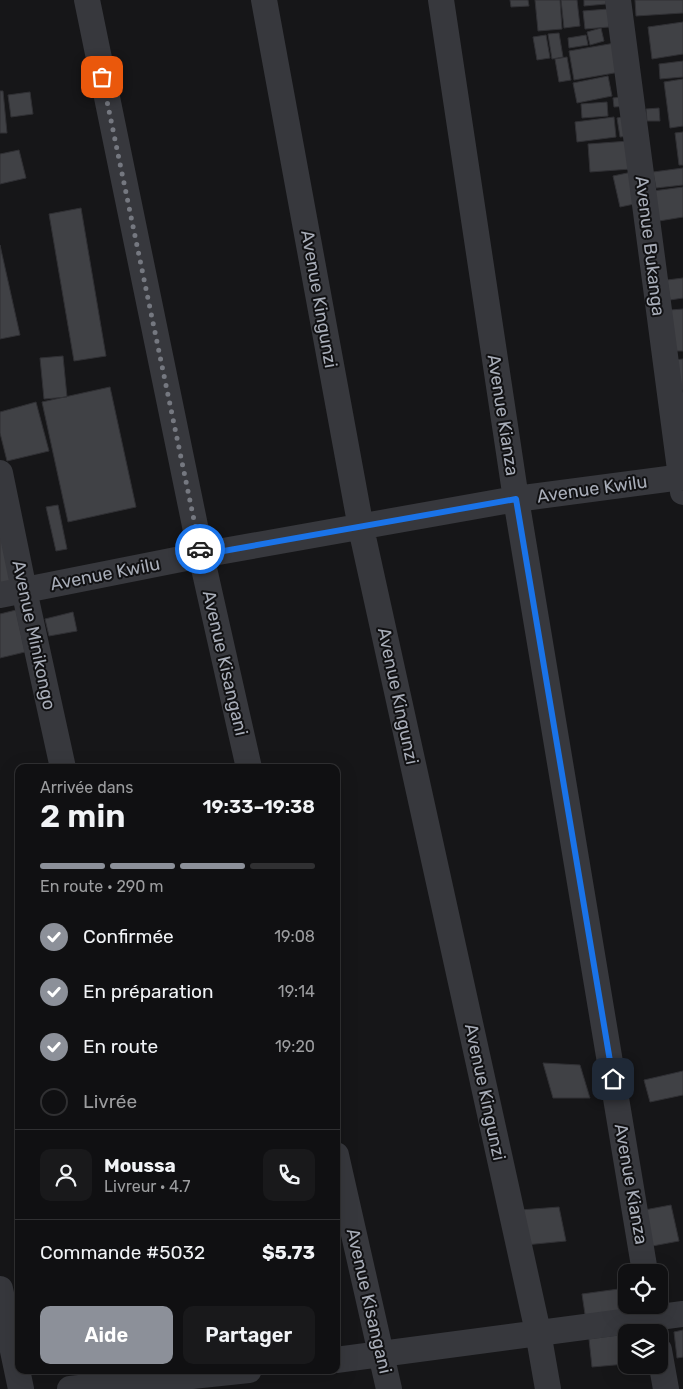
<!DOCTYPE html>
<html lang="fr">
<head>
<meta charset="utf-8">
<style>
  body { margin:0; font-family:Rubik,sans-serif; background:#19191b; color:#f1f3f6; height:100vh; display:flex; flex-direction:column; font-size:19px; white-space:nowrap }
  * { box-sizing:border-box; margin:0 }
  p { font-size:16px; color:#9c9d9f }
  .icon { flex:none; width:28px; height:28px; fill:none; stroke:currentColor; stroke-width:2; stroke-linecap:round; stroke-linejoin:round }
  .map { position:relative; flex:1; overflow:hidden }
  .drawer { position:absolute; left:15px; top:764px; width:325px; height:610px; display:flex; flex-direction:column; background:#101012; border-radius:10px; box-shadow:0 5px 20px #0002,0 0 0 1px #303032 }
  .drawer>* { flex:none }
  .fabs { position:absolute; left:618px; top:1264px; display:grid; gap:10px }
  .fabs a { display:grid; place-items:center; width:50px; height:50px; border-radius:10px; background:#101012; box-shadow:0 5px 20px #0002,0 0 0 1px #303032; font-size:25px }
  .pin { position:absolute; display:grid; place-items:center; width:42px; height:42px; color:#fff; margin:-21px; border-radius:10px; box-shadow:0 2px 8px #0006 }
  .courier { position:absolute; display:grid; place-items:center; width:50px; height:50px; margin:-25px; border:4px solid #1a73e8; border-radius:50%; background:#fff; color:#222; box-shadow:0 1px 6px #0007 }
  .head em { font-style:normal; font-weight:600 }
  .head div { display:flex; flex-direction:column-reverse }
  .head { display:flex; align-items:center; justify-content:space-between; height:85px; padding:0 25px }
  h1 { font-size:32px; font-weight:600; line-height:38px }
  .bar { display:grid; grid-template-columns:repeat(4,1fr); gap:8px 5px; align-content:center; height:60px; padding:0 25px }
  .bar i { height:6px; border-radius:4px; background:#303032 }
  .bar .active { background:#8c9099 }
  .bar p { grid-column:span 4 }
  .line { display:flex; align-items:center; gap:12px; padding:0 25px; border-top:1px solid #303032 }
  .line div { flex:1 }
  .round { display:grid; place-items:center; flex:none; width:52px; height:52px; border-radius:10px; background:#19191b }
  ol { padding:0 25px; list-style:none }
  li { display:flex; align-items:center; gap:15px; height:55px }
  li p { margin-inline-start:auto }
  li .icon { padding:5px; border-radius:50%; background:#8c9099; color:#fff; stroke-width:4 }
  li:last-child { color:#9c9d9f }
  li i { width:28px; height:28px; border:2px solid #303032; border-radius:50% }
  .button { display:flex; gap:10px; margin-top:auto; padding:10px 25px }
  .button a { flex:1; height:58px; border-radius:10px; background:#8c9099; color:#fff; font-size:20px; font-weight:600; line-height:58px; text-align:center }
  .button a+a { background:#19191b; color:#f1f3f6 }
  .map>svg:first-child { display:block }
  .building { fill:#404145; stroke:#303034 }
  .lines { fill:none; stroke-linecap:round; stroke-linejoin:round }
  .minor { stroke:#37383d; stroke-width:26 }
  .done { stroke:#757880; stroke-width:5; stroke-dasharray:0 9 }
  .route { stroke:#1a73e8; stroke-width:6 }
  .labels { text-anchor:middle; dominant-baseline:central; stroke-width:4; stroke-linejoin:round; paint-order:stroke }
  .street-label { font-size:18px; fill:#a8adb8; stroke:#111113 }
</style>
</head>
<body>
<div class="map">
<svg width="683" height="1389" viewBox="0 0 683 1389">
  <rect width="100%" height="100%" fill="#161618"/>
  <path class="building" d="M510 0H528L529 6 511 7Z
    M535 0H560L562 29 538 31Z
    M561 0H577L580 26 564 28Z
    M584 0H606V4L584 6Z
    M635 0H683V13L636 16Z
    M608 9 609 27 585 29 583 11Z
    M683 22V54L652 59 648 27Z
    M601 28 604 41 590 45 587 32Z
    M559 33 563 57 552 59 548 34Z
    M546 35 550 58 537 60 533 37Z
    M586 35 588 45 569 48 568 38Z
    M615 43 620 72 574 80 569 51Z
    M567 57 571 80 559 82 555 59Z
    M683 61V77L660 79 659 64Z
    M608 76 612 96 577 103 573 83Z
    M683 79V126L670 128 664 82Z
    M0 91H3L7 133H0Z
    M30 92 33 114 11 117 8 95Z
    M629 96 630 106 614 107 613 98Z
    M607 102 608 116 582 118 581 104Z
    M659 108 660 121H647L646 109Z
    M627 116 630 136 620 137 617 118Z
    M614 117 616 137 577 142 575 122Z
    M683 132V165H679L675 133Z
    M629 141 631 169 590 172 588 144Z
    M19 150 26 178 0 184V154Z
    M683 168V185L656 188 653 172Z
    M632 172 639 203 620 207 613 176Z
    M683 187V217L659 221 653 191Z
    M81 208 106 356 74 361 49 214Z
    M0 245 20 335 0 339Z
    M683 278V298L670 300 667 280Z
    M683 309V351H672L670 310Z
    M63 356 67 397 44 399 40 358Z
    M683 359V390H676L673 360Z
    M110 387 136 507 68 522 42 402Z
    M36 402 49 451 7 461 0 433V412Z
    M58 505 67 549 56 551 46 507Z
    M0 531 11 582 0 584Z
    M16 610 25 652 0 658V614Z
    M73 612 77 631 49 636 45 619Z
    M543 1063 580 1065 590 1098H553Z
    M683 1071V1095L650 1102 644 1080Z
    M671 1205 679 1241 647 1247 639 1211Z
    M559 1207 566 1241 525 1245 520 1210Z
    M626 1288V1305H631L633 1314 586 1321 582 1294Z
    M683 1330V1357L677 1358 674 1332Z
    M626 1334V1364L592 1367 589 1339Z"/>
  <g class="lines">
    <path class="minor" d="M87 0 201 555 249 768
      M264 0 361 528 538 1332 548 1389
      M441 0 516 499 645 1272
      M618 0 683 492
      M0 473 24 590 63 768
      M0 595 201 555 516 499 683 477
      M336 1155 389 1389
      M0 1289 21 1389
      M659 1350 666 1389
      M336 1360 683 1314
      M70 1389 249 1370"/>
  </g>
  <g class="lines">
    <path class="done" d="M102 77 200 549"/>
    <path class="route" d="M200 549 201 555 516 499 613 1079"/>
  </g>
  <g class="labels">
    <g class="street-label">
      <text transform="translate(650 246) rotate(83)">Avenue Bukanga</text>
      <text transform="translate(319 299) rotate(80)">Avenue Kingunzi</text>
      <text transform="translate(503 415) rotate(81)">Avenue Kianza</text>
      <text transform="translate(592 489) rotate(-8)">Avenue Kwilu</text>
      <text transform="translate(105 574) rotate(-11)">Avenue Kwilu</text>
      <text transform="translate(34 635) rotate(78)">Avenue Minikongo</text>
      <text transform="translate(225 663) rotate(77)">Avenue Kisangani</text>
      <text transform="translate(398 696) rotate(78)">Avenue Kingunzi</text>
      <text transform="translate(485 1092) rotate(78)">Avenue Kingunzi</text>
      <text transform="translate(631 1184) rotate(80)">Avenue Kianza</text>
      <text transform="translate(369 1301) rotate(77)">Avenue Kisangani</text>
    </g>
  </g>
</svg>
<div class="fabs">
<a><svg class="icon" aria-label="locate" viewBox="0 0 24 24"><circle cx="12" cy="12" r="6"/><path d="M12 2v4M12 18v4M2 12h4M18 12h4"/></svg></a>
<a><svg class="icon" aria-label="layers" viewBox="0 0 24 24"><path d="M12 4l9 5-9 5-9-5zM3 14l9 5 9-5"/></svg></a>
</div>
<div class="pin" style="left:102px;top:77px;background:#ea580c"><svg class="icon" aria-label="bag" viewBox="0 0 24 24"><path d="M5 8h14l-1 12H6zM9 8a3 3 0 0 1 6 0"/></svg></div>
<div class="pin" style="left:613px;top:1079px;background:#1f2937"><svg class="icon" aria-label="home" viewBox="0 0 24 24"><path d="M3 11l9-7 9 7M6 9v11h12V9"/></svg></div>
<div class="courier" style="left:200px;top:549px"><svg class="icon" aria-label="car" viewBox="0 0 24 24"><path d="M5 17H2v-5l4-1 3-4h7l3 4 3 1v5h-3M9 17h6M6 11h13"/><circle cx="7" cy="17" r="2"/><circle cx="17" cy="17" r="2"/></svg></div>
<section class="drawer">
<div class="head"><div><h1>2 min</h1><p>Arrivée dans</p></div><em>19:33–19:38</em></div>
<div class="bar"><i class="active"></i><i class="active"></i><i class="active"></i><i></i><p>En route · 290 m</p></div>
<ol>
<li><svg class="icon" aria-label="check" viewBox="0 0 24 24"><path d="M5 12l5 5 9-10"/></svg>Confirmée<p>19:08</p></li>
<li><svg class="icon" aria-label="check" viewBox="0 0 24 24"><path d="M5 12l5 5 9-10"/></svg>En préparation<p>19:14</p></li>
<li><svg class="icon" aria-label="check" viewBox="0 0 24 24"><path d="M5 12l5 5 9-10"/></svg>En route<p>19:20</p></li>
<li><i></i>Livrée</li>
</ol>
<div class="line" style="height:90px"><a class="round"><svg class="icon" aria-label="person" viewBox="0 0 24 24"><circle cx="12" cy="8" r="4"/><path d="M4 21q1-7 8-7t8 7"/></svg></a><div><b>Moussa</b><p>Livreur · 4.7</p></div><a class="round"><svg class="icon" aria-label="phone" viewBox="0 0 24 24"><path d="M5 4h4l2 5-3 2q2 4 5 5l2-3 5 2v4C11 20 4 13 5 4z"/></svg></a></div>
<div class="line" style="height:65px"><div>Commande #5032</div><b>$5.73</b></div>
<div class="button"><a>Aide</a><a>Partager</a></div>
</section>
</div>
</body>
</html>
